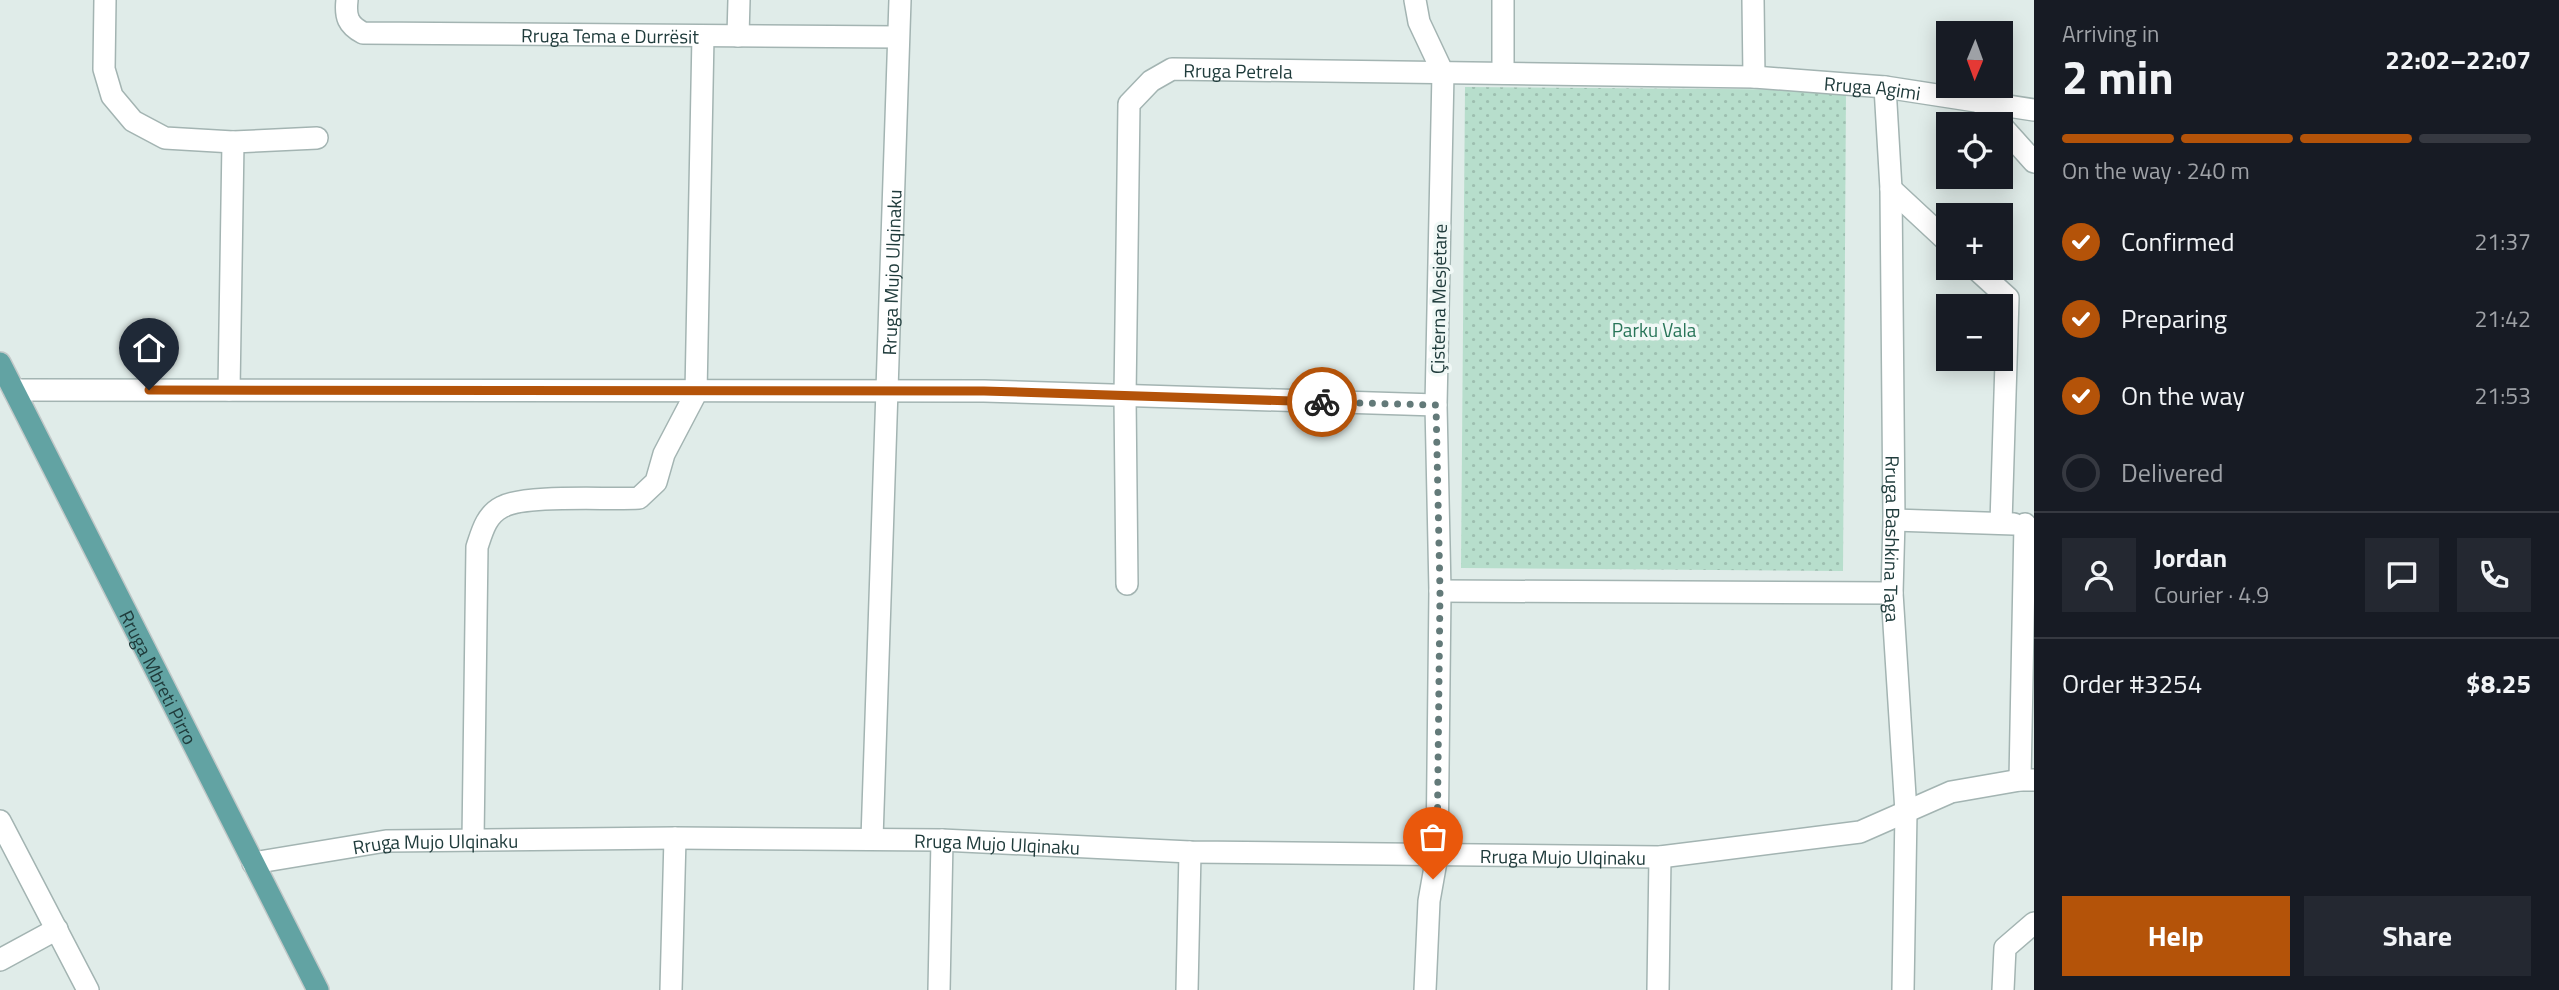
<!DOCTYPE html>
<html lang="en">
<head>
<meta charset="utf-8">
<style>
  body { margin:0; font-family:"Titillium Web",sans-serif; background:#242831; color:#f1f3f6; height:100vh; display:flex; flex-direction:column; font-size:26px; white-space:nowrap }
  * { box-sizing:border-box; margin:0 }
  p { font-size:23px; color:#9ea1a6 }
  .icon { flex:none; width:38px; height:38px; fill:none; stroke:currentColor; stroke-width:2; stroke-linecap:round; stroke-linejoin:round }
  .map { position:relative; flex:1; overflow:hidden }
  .details { display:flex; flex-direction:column; background:#171b24; width:525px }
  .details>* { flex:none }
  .needle { width:46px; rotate:181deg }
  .controls { position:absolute; left:1936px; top:21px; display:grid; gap:14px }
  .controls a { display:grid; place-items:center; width:77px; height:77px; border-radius:0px; background:#171b24; box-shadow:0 4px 18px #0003; font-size:35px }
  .pin { position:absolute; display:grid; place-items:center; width:60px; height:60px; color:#fff; margin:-72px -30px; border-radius:50% 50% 50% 0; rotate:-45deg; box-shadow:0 0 7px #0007 }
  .pin .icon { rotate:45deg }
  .courier { position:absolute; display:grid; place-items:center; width:70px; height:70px; margin:-35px; border:5px solid #b45309; border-radius:50%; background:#fff; color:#222; box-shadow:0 2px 9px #0007 }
  .head em { font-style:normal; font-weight:700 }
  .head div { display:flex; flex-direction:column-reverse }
  .head { display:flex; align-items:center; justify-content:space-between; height:119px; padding:0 28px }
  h1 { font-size:46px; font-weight:700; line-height:52px }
  .bar { display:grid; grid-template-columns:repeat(4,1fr); gap:10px 7px; align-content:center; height:84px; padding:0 28px }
  .bar i { height:9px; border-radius:5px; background:#363941 }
  .bar .on { background:#b45309 }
  .bar p { grid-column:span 4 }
  .line { display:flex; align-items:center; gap:18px; padding:0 28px; border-top:2px solid #363941 }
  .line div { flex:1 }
  .round { display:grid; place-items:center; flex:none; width:74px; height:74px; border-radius:0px; background:#242831 }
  ol { padding:0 28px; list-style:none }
  li { display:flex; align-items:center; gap:21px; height:77px }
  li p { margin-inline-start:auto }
  li .icon { padding:7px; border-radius:50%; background:#b45309; color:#fff; stroke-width:4 }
  li:last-child { color:#9ea1a6 }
  li i { width:38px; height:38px; border:4px solid #363941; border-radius:50% }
  .primary-button { display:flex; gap:14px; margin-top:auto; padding:14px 28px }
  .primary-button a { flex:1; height:80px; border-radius:0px; background:#b45309; color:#fff; font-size:28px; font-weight:700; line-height:80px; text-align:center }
  .primary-button a+a { background:#242831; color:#f1f3f6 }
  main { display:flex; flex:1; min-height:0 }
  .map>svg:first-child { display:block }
  .park { fill:url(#park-dots) }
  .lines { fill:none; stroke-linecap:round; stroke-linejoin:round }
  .minor-casing { stroke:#a3b4b2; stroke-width:24 }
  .major-casing { stroke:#c1c8c8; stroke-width:24 }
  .minor { stroke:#fff; stroke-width:21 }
  .major { stroke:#62a3a3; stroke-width:21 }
  .done { stroke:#637a79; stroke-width:7; stroke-dasharray:0 12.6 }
  .route { stroke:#b45309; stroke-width:9 }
  .labels { text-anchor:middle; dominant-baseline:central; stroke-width:7; stroke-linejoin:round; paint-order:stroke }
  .street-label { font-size:19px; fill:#203c3c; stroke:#f0f8f6 }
  .park-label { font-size:19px; fill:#287559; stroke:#f0f8f6 }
</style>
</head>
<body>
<main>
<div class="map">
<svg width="2034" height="990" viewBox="0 0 2034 990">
  <defs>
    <pattern id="park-dots" width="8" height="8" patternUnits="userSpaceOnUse" patternTransform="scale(1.75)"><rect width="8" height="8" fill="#b7decc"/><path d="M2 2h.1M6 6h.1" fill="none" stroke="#9dbfb0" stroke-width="1.8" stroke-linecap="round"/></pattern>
  </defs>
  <rect width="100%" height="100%" fill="#e0ece9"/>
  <path class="park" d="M1465 87 1846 90 1843 571 1461 568Z"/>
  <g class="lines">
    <defs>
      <g id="minor">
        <path d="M105 0 104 69 112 96 133 121 165 138 233 142 317 138"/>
        <path id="s1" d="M347 0C345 17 348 25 363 33L898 37"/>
        <path d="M1415 0 1419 22 1443 73 1436 405 1440 591 1437 856 1429 901 1425 990"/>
        <path d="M1503 0V73"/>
        <path d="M1753 0 1754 77"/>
        <path d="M738 36 739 0"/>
        <path id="s2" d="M1885 87 1891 189 1894 520 1892 593 1906 812 1903 990"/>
        <path d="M1982 104 2034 162"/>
        <path d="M1891 189 1948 242"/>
        <path d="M1975 268 2008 298 2001 523"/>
        <path d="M14 390 984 391 1436 405"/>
        <path d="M229 390 233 142"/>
        <path d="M1894 520 2014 524"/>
        <path id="s3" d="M1127 584 1125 397 1129 104 1151 81 1172 69 1754 77 1885 87 2034 110"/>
        <path d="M1440 591 1892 593"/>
        <path d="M2020 780 2025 524"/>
        <path d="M0 821 88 990"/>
        <path id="s4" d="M872 839 900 0"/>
        <path d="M473 840 477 547C482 532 486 515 502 507 526 494 608 500 639 498L656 482 664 454 696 393 703 36"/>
        <path id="s5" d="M253 863 386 841 675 838 942 840 1190 852 1660 857 1860 832 1951 792 2020 780H2034"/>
        <path d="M0 960 57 929"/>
        <path d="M671 990 675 838"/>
        <path d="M939 990 942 840"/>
        <path d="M1187 990 1190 852"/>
        <path d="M1658 990 1660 857"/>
        <path d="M2003 990 2005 948 2034 923"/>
      </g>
      <g id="major">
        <path id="s6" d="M0 363 318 990"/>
      </g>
    </defs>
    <use href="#minor" class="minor-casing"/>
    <use href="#major" class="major-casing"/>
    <use href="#minor" class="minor"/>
    <use href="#major" class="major"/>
  </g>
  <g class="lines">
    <path class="done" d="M1322 402 1436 405 1440 592 1437 856 1433 879"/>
    <path class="route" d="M149 390 984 391 1322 402"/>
  </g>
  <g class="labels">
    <g class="street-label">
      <text stroke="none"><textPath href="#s1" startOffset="287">Rruga Tema e Durrësit</textPath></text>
      <text stroke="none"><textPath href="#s3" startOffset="602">Rruga Petrela</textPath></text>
      <text stroke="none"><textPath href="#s3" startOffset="1237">Rruga Agimi</textPath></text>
      <text stroke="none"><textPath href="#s4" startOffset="567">Rruga Mujo Ulqinaku</textPath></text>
      <text transform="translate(1438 299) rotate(-89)">Çisterna Mesjetare</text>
      <text stroke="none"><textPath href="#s2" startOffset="452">Rruga Bashkina Taga</textPath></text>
      <text stroke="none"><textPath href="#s6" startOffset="352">Rruga Mbreti Pirro</textPath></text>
      <text stroke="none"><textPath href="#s5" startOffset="746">Rruga Mujo Ulqinaku</textPath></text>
      <text stroke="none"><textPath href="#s5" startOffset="184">Rruga Mujo Ulqinaku</textPath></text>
      <text stroke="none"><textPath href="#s5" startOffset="1312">Rruga Mujo Ulqinaku</textPath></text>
    </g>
    <g class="park-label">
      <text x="1654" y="329">Parku Vala</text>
    </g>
  </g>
</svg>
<div class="controls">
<a><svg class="needle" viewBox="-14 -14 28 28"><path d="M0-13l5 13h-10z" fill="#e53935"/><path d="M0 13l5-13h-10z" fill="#9ea1a6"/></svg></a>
<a><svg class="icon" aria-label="locate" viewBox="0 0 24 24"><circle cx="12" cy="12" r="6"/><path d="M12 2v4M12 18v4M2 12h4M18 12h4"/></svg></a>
<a>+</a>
<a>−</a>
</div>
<div class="pin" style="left:1433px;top:879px;background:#ea580c"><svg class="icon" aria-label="bag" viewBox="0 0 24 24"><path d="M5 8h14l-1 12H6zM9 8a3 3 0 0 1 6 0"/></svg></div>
<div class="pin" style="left:149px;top:390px;background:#1f2937"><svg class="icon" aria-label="home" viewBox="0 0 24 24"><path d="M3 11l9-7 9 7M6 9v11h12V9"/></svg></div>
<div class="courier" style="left:1322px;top:402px"><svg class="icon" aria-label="bike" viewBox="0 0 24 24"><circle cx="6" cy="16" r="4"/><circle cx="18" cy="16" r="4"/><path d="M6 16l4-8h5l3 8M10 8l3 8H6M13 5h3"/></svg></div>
</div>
<section class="details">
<div class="head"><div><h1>2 min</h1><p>Arriving in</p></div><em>22:02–22:07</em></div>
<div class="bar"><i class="on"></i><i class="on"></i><i class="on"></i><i></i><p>On the way · 240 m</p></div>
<ol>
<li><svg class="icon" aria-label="check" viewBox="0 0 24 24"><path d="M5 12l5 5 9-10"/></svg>Confirmed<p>21:37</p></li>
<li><svg class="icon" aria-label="check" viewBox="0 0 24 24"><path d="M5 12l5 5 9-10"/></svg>Preparing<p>21:42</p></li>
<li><svg class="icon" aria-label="check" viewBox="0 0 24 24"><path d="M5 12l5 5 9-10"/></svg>On the way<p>21:53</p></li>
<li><i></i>Delivered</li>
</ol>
<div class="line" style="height:126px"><a class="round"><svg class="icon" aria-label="person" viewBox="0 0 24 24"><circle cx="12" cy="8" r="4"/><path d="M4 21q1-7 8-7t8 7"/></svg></a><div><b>Jordan</b><p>Courier · 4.9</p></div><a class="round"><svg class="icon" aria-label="chat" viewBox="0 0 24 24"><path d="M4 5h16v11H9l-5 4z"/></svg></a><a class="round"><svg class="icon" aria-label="phone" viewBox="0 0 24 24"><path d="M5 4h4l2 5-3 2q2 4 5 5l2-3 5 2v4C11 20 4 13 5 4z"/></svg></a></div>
<div class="line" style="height:91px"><div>Order #3254</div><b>$8.25</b></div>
<div class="primary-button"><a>Help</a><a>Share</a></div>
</section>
</main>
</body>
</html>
